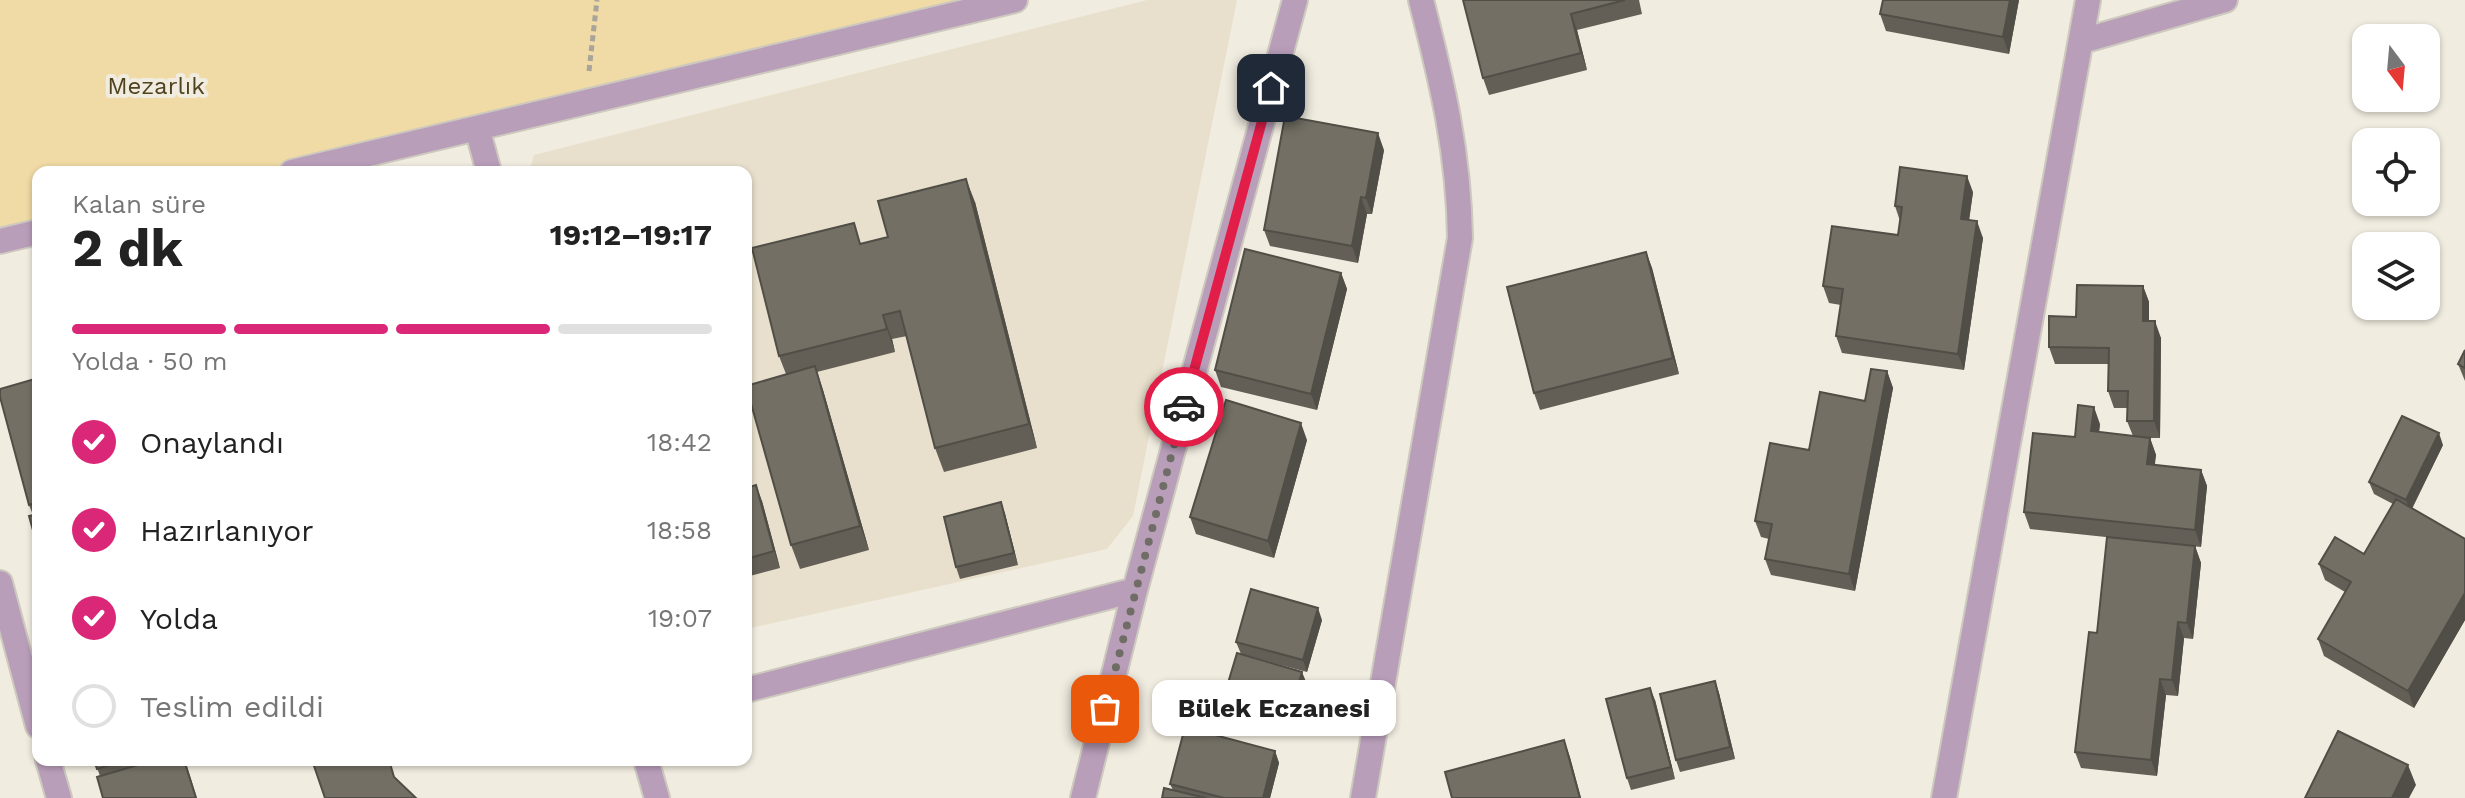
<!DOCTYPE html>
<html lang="tr">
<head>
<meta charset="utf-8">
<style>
  body { margin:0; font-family:"Work Sans",sans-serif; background:#f2f2f2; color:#222; height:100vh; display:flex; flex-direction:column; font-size:30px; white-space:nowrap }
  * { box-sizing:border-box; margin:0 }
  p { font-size:26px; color:#767676 }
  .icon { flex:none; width:44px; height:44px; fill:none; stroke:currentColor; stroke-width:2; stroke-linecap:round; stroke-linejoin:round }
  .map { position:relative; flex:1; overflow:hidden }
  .drawer { position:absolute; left:32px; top:166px; width:720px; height:600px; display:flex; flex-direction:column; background:#fff; border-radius:16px; box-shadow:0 2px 6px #0004 }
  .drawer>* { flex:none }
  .needle { width:52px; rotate:164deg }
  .controls { position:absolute; left:2352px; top:24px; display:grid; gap:16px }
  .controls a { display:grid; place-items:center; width:88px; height:88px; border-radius:16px; background:#fff; box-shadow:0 2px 6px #0004; font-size:40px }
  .pin { position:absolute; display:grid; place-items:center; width:68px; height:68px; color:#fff; margin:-34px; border-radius:16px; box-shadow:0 4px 12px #0006 }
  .courier { position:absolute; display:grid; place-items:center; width:80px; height:80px; margin:-40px; border:6px solid #e11d48; border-radius:50%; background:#fff; color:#222; box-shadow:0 2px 10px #0007 }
  .bubble { position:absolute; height:56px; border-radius:16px; background:#fff; box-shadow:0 2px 6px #0004; font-size:26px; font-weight:700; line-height:56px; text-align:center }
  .head em { font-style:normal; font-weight:700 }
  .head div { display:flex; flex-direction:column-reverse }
  .head { display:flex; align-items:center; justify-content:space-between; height:136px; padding:0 40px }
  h1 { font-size:52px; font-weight:700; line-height:60px }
  .bar { display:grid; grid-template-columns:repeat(4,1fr); gap:12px 8px; align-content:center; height:96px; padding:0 40px }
  .bar i { height:10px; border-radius:6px; background:#e0e0e0 }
  .bar .selected { background:#db2777 }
  .bar p { grid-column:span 4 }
  ol { padding:0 40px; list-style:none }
  li { display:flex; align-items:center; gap:24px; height:88px }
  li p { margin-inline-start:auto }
  li .icon { padding:8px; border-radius:50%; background:#db2777; color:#fff; stroke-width:4 }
  li:last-child { color:#767676 }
  li i { width:44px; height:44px; border:4px solid #e0e0e0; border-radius:50% }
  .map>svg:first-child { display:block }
  .built { fill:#e8e0cc }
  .green { fill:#f0daa5 }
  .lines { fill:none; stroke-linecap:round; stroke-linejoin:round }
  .street-casing { stroke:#cdc9be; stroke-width:28 }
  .path { stroke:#a8a49a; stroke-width:5; stroke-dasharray:6 4; stroke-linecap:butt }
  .street { stroke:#b99eba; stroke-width:24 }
  .wall { fill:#635f56 }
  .shaded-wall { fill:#504e46 }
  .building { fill:#736f64; stroke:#504e46; stroke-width:2 }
  .done { stroke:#706d66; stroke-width:8; stroke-dasharray:0 14.4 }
  .route { stroke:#e11d48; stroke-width:10 }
  .labels { text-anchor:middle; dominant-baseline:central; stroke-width:8; stroke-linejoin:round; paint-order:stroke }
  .park-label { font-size:24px; fill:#50421e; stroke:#f1ece0 }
</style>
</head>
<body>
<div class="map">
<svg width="2465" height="798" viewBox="0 0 2465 798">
  <rect width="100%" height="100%" fill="#f1ece0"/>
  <path class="built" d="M1147 0H1237L1133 516 1107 549 746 629V172H529L534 155Z"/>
  <path class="green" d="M0 0H1015L292 172H38V232L0 241Z"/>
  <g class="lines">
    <defs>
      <path id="street" d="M2082 41 2225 0
        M477 128 489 172
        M292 172 1015 0
        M0 241 38 232
        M0 583 38 726
        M746 690 1135 590
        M48 760 59 798
        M646 760 657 798
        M1083 798 1135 590 1295 0
        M1363 798 1460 238C1459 153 1442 82 1421 0
        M1944 798 2088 0"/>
    </defs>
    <use href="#street" class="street-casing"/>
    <path class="path" d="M589 71 597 0"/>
    <use href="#street" class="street"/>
  </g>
  <path class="wall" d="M1463 0H1639L1642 14 1577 30 1587 70 1489 95 1483 78Z
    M2019 0 2009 54 1886 31 1880 14Z
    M1384 150 1372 214H1367L1358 263 1270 246 1264 230Z
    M1973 192 1969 220 1983 238 1964 370 1842 353 1836 336 1841 305 1829 303 1823 286 1898 235 1900 221 1895 206Z
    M975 202 1037 448 944 472 935 448 907 336 892 339 895 352 817 372 823 390 869 550 800 569 791 545 786 374 779 356 862 243 888 237Z
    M1646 252 1652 268 1679 374 1540 410 1534 393Z
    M1341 273 1347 289 1317 410 1221 387 1215 370Z
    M2143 286 2149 302V321L2161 338 2160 438H2147H2150L2156 455 2154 465 2201 470 2207 486 2201 547 2030 529 2024 512 2075 437 2100 424 2099 432 2133 436 2127 421V408H2114L2108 391 2109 364H2055L2049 347 2076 317Z
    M2465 350V381L2458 364Z
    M1887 371 1893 388 1855 591 1771 575 1765 559 1769 539 1761 537 1755 521 1809 450 1865 401Z
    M38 378V548L33 515 29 505Z
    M1307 440 1274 558 1196 534 1190 517Z
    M2443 445 2412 509 2465 539V620L2414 708 2324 656 2318 639 2345 592 2325 580 2319 564 2364 554 2393 504 2374 494 2369 482Z
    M746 488 762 501 780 568 746 577Z
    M1001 502 1005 514 1018 565 960 579 956 567Z
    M2195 546 2201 563 2193 639 2184 638 2178 696 2166 695 2157 776 2081 768 2075 752 2097 633Z
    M1322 620 1307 672 1241 654 1236 642Z
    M1715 681 1719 693 1735 759 1680 772 1676 760Z
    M1307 684 1292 734 1226 715 1222 703Z
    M1655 700 1675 779 1631 790 1627 778Z
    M1275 751 1279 763 1270 798H1162L1173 790 1170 784Z
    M94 760H185L197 798H103L100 776Z"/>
  <path class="shaded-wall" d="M2010 0H2019L2009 54 2003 37Z
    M1571 14 1577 30 1587 70 1581 53Z
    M1378 133 1384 150 1372 214 1366 198Z
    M1967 176 1973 192 1967 235 1961 219Z
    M966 179 975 202 1037 448 1029 424Z
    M1361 197 1367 214 1358 263 1352 246Z
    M1977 221 1983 238 1964 370 1958 354Z
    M1646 252 1652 268 1679 374 1673 358Z
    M1341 273 1347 289 1317 410 1311 394Z
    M2143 286 2149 302V338L2143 321Z
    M883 315 892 339 895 352 887 329Z
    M2155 321 2161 338 2160 438 2154 421Z
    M815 366 823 390 869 550 860 526Z
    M1887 371 1893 388 1855 591 1849 574Z
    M2094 407 2100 424 2097 448 2091 431Z
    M1301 423 1307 440 1274 558 1268 541Z
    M2439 433 2443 445 2410 512 2406 500Z
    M2150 438 2156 455 2153 481 2147 464Z
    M2201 470 2207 486 2201 547 2195 530Z
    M756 485 762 501 780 568 774 551Z
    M1001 502 1005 514 1018 565 1014 553Z
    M2195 546 2201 563 2193 639 2187 623Z
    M2465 593V620L2414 708 2408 691Z
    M1318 608 1322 620 1307 672 1303 660Z
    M2178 622 2184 638 2178 696 2172 680Z
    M1302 672 1307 684 1292 734 1288 722Z
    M2160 679 2166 695 2157 776 2151 760Z
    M1715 681 1719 693 1735 759 1730 747Z
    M1650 688 1655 700 1675 779 1671 767Z
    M1564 740 1570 757 1581 798H1580Z
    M1275 751 1279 763 1270 798H1263Z
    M2408 765 2416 785 2409 798H2392Z"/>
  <path class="building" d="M1463 0H1625L1571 14 1581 53 1483 78Z
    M1883 0H2010L2003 37 1880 14Z
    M1285 116 1378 133 1366 198 1361 197 1352 246 1264 230Z
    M1900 167 1967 176 1961 219 1977 221 1958 354 1836 336 1843 289 1823 286 1832 226 1898 235 1902 207 1895 206Z
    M966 179 1029 424 935 448 900 311 883 315 887 329 779 356 752 248 854 223 860 244 888 237 878 201Z
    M1245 249 1341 273 1311 394 1215 370Z
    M1646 252 1673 358 1534 393 1507 287Z
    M2077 285 2143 286V321H2155L2154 421H2127L2128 391H2108L2109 348 2049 347V316L2076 317Z
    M2465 350V368L2458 364Z
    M815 366 860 526 791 545 746 386Z
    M1871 369 1887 371 1849 574 1765 559 1772 524 1755 521 1770 443 1809 450 1820 392 1865 401Z
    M38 378V502L29 505 0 397V389Z
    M1226 400 1301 423 1268 541 1190 517Z
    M2078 405 2094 407 2091 431 2150 438 2147 464 2201 470 2195 530 2024 512 2033 433 2075 437Z
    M2402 416 2439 433 2406 500 2369 482Z
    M756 485 774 551 746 559V488Z
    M2396 499 2465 539V593L2408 691 2318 639 2351 582 2319 564 2335 537 2364 554Z
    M1001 502 1014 553 956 567 944 517Z
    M38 514V548L29 516Z
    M2107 537 2195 546 2187 623 2178 622 2172 680 2160 679 2151 760 2075 752 2089 632 2097 633Z
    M1251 589 1318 608 1303 660 1236 642Z
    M1237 653 1302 672 1288 722 1222 703Z
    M1715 681 1730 747 1676 760 1660 694Z
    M1650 688 1671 767 1627 778 1606 699Z
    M1185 727 1275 751 1263 798H1224L1170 784Z
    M2338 731 2408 765 2392 798H2305Z
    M1564 740 1580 798H1452L1445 772Z
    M94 760H126L97 769Z
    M155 760H184L196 798H103L97 777Z
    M312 760H389L394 777 416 798H325Z
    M1164 788 1206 798H1162Z"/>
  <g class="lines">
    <path class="done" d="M1105 709 1184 407"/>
    <path class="route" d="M1184 407 1271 88"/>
  </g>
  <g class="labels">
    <g class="park-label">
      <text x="156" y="86">Mezarlık</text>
    </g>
  </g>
</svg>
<div class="controls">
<a><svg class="needle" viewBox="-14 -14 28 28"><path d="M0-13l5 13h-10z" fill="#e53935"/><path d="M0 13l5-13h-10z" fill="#767676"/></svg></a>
<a><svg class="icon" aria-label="locate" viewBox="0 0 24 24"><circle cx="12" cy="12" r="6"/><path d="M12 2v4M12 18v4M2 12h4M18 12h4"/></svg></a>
<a><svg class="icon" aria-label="layers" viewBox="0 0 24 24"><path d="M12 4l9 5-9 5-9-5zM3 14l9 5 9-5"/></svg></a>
</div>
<div class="pin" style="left:1105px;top:709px;background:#ea580c"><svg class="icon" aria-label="bag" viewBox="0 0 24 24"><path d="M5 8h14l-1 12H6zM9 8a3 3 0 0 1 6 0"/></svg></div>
<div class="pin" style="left:1271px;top:88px;background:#1f2937"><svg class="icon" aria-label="home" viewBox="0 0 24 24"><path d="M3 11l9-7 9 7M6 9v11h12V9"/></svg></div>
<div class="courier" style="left:1184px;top:407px"><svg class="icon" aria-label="car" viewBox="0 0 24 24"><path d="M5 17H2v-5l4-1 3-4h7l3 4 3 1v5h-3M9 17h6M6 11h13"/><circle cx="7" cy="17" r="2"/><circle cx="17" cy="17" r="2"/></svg></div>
<div class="bubble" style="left:1152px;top:680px;width:244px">Bülek Eczanesi</div>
<section class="drawer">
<div class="head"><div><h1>2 dk</h1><p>Kalan süre</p></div><em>19:12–19:17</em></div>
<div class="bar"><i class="selected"></i><i class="selected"></i><i class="selected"></i><i></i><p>Yolda · 50 m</p></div>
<ol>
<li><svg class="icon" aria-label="check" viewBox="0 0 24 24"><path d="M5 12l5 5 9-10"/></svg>Onaylandı<p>18:42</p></li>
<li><svg class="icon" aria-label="check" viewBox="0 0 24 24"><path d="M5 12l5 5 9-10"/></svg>Hazırlanıyor<p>18:58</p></li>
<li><svg class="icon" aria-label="check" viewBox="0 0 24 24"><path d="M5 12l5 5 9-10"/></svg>Yolda<p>19:07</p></li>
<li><i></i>Teslim edildi</li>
</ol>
</section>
</div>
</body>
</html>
